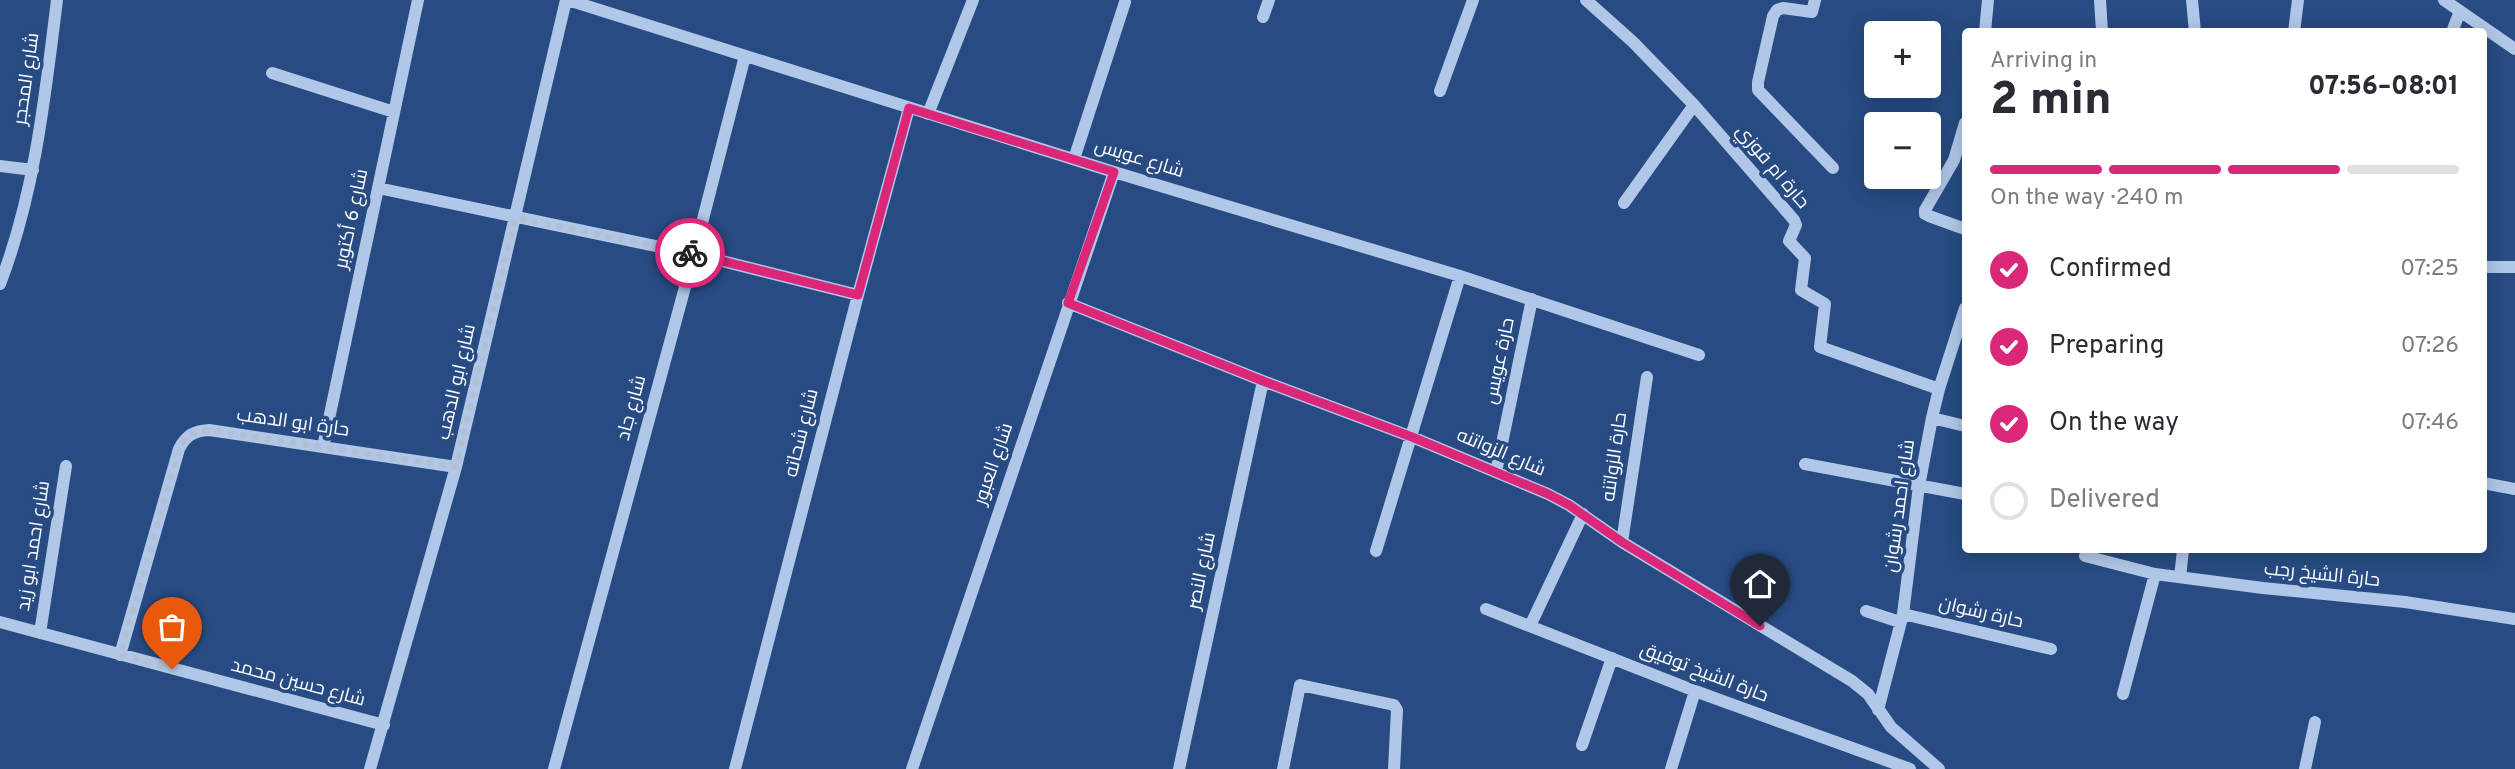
<!DOCTYPE html>
<html lang="en">
<head>
<meta charset="utf-8">
<style>
  body { margin:0; font-family:Overpass,Cairo,sans-serif; background:#f2f2f3; color:#2b2b33; height:100vh; display:flex; flex-direction:column; font-size:26px; white-space:nowrap }
  * { box-sizing:border-box; margin:0 }
  p { font-size:23px; color:#7c7c81 }
  .icon { flex:none; width:38px; height:38px; fill:none; stroke:currentColor; stroke-width:2; stroke-linecap:round; stroke-linejoin:round }
  .map { position:relative; flex:1; overflow:hidden }
  .details { position:absolute; left:1962px; top:28px; width:525px; height:525px; display:flex; flex-direction:column; background:#fff; border-radius:7px; box-shadow:0 4px 18px #0003 }
  .details>* { flex:none }
  .controls { position:absolute; left:1864px; top:21px; display:grid; gap:14px }
  .controls a { display:grid; place-items:center; width:77px; height:77px; border-radius:7px; background:#fff; box-shadow:0 4px 18px #0003; font-size:35px }
  .pin { position:absolute; display:grid; place-items:center; width:60px; height:60px; color:#fff; margin:-72px -30px; border-radius:50% 50% 50% 0; rotate:-45deg; box-shadow:0 0 7px #0007 }
  .pin .icon { rotate:45deg }
  .courier { position:absolute; display:grid; place-items:center; width:70px; height:70px; margin:-35px; border:5px solid #db2777; border-radius:50%; background:#fff; color:#222; box-shadow:0 2px 9px #0007 }
  .overview em { font-style:normal; font-weight:800 }
  .overview div { display:flex; flex-direction:column-reverse }
  .overview { display:flex; align-items:center; justify-content:space-between; height:119px; padding:0 28px }
  h1 { font-size:46px; font-weight:800; line-height:52px }
  .bar { display:grid; grid-template-columns:repeat(4,1fr); gap:10px 7px; align-content:center; height:84px; padding:0 28px }
  .bar i { height:9px; border-radius:5px; background:#e1e1e2 }
  .bar .selected { background:#db2777 }
  .bar p { grid-column:span 4 }
  ol { padding:0 28px; list-style:none }
  li { display:flex; align-items:center; gap:21px; height:77px }
  li p { margin-inline-start:auto }
  li .icon { padding:7px; border-radius:50%; background:#db2777; color:#fff; stroke-width:4 }
  li:last-child { color:#7c7c81 }
  li i { width:38px; height:38px; border:4px solid #e1e1e2; border-radius:50% }
  .map>svg:first-child { display:block }
  .lines { fill:none; stroke-linecap:round; stroke-linejoin:round }
  .minor { stroke:#b0c7e7; stroke-width:12 }
  .done { stroke:#b3c0d3; stroke-width:7; stroke-dasharray:0 12.6 }
  .route { stroke:#db2777; stroke-width:9 }
  .labels { text-anchor:middle; dominant-baseline:central; stroke-width:7; stroke-linejoin:round; paint-order:stroke }
  .street-label { font-size:19px; fill:#fff; stroke:#274b82 }
</style>
</head>
<body>
<div class="map">
<svg width="2515" height="769" viewBox="0 0 2515 769">
  <rect width="100%" height="100%" fill="#274b82"/>
  <g class="lines">
    <path class="minor" d="M568 0 1114 172 1460 276 1699 355
      M1586 0 1633 42 1694 105 1794 220 1796 225 1789 241 1805 258 1801 290 1825 304 1820 347 1939 389
      M1815 0 1812 12 1783 8 1777 10 1773 16 1758 82V90L1833 168
      M2100 0 2102 32
      M2192 0 2195 32
      M2444 0 2515 49
      M1263 17 1269 0
      M1985 32 1988 0
      M2294 32 2298 0
      M2452 32 2460 11
      M272 73 394 112
      M1440 91 1473 0
      M928 114 973 0
      M1965 123 1954 160 1925 210V214L1929 216 1965 229
      M1074 159 1125 2
      M0 166 33 170
      M378 188 694 254 858 295
      M1624 203 1694 105
      M2483 267H2515
      M0 284C35 193 45 96 57 0
      M1068 303 1263 381 1412 437 1548 494 1569 505 1622 542 1852 681 1868 694 1891 727 1939 769
      M1932 418 1965 426
      M323 447 418 0
      M1805 464 1965 494
      M1496 472 1532 299
      M2483 483 2515 489
      M1622 542 1647 377
      M1376 551 1460 276
      M2085 556 2155 574 2263 588 2405 602 2515 619
      M2180 577 2183 550
      M1486 609 1695 691 1910 769
      M1866 611 1900 622
      M1903 614 2051 649
      M0 622 384 725
      M1530 626 1583 514
      M40 633 66 466
      M120 655 179 449C186 435 194 431 209 430L456 467
      M2123 694 2155 574
      M1878 710 1903 614 1919 486 1932 418 1939 389 1965 308
      M1582 745 1612 658
      M370 769 456 467 566 0
      M554 769 694 254 745 56
      M735 769 858 295 909 108
      M912 769 1114 172
      M1179 769 1263 381
      M1283 769 1300 685 1394 705 1397 710 1394 769
      M1671 769 1695 691
      M2305 769 2315 722"/>
  </g>
  <g class="lines">
    <path class="done" d="M172 669 120 655 179 449C186 435 194 431 209 430L456 467 515 218 690 253"/>
    <path class="route" d="M690 253 858 295 909 108 1114 172 1068 303 1263 381 1412 437 1548 494 1569 505 1622 542 1760 626"/>
  </g>
  <g class="labels">
    <g class="street-label">
      <text transform="translate(27 79) rotate(-82)">شارع المحجر</text>
      <text transform="translate(1139 159) rotate(17)">شارع عويس</text>
      <text transform="translate(1772 167) rotate(50)">حارة ام فوزي</text>
      <text transform="translate(352 219) rotate(-78)">شارع 6 أكتوبر</text>
      <text transform="translate(1500 361) rotate(-78)">حارة عويس</text>
      <text transform="translate(457 382) rotate(-77)">شارع ابو الدهب</text>
      <text transform="translate(632 408) rotate(-75)">شارع جاد</text>
      <text transform="translate(293 423) rotate(8)">حارة ابو الدهب</text>
      <text transform="translate(802 433) rotate(-76)">شارع شحاته</text>
      <text transform="translate(1501 453) rotate(23)">شارع الزواتنه</text>
      <text transform="translate(1615 457) rotate(-82)">حارة الزواتنه</text>
      <text transform="translate(994 464) rotate(-71)">شارع العبور</text>
      <text transform="translate(1900 506) rotate(-82)">شارع احمد رشوان</text>
      <text transform="translate(34 546) rotate(-81)">شارع احمد ابو زيد</text>
      <text transform="translate(1202 571) rotate(-78)">شارع النصر</text>
      <text transform="translate(2322 575) rotate(6)">حارة الشيخ رجب</text>
      <text transform="translate(1981 613) rotate(13)">حارة رشوان</text>
      <text transform="translate(1704 673) rotate(21)">حارة الشيخ توفيق</text>
      <text transform="translate(298 683) rotate(15)">شارع حسين محمد</text>
    </g>
  </g>
</svg>
<div class="controls">
<a>+</a>
<a>−</a>
</div>
<div class="pin" style="left:172px;top:669px;background:#ea580c"><svg class="icon" aria-label="bag" viewBox="0 0 24 24"><path d="M5 8h14l-1 12H6zM9 8a3 3 0 0 1 6 0"/></svg></div>
<div class="pin" style="left:1760px;top:626px;background:#1f2937"><svg class="icon" aria-label="home" viewBox="0 0 24 24"><path d="M3 11l9-7 9 7M6 9v11h12V9"/></svg></div>
<div class="courier" style="left:690px;top:253px"><svg class="icon" aria-label="bike" viewBox="0 0 24 24"><circle cx="6" cy="16" r="4"/><circle cx="18" cy="16" r="4"/><path d="M6 16l4-8h5l3 8M10 8l3 8H6M13 5h3"/></svg></div>
<section class="details">
<div class="overview"><div><h1>2 min</h1><p>Arriving in</p></div><em>07:56–08:01</em></div>
<div class="bar"><i class="selected"></i><i class="selected"></i><i class="selected"></i><i></i><p>On the way · 240 m</p></div>
<ol>
<li><svg class="icon" aria-label="check" viewBox="0 0 24 24"><path d="M5 12l5 5 9-10"/></svg>Confirmed<p>07:25</p></li>
<li><svg class="icon" aria-label="check" viewBox="0 0 24 24"><path d="M5 12l5 5 9-10"/></svg>Preparing<p>07:26</p></li>
<li><svg class="icon" aria-label="check" viewBox="0 0 24 24"><path d="M5 12l5 5 9-10"/></svg>On the way<p>07:46</p></li>
<li><i></i>Delivered</li>
</ol>
</section>
</div>
</body>
</html>
